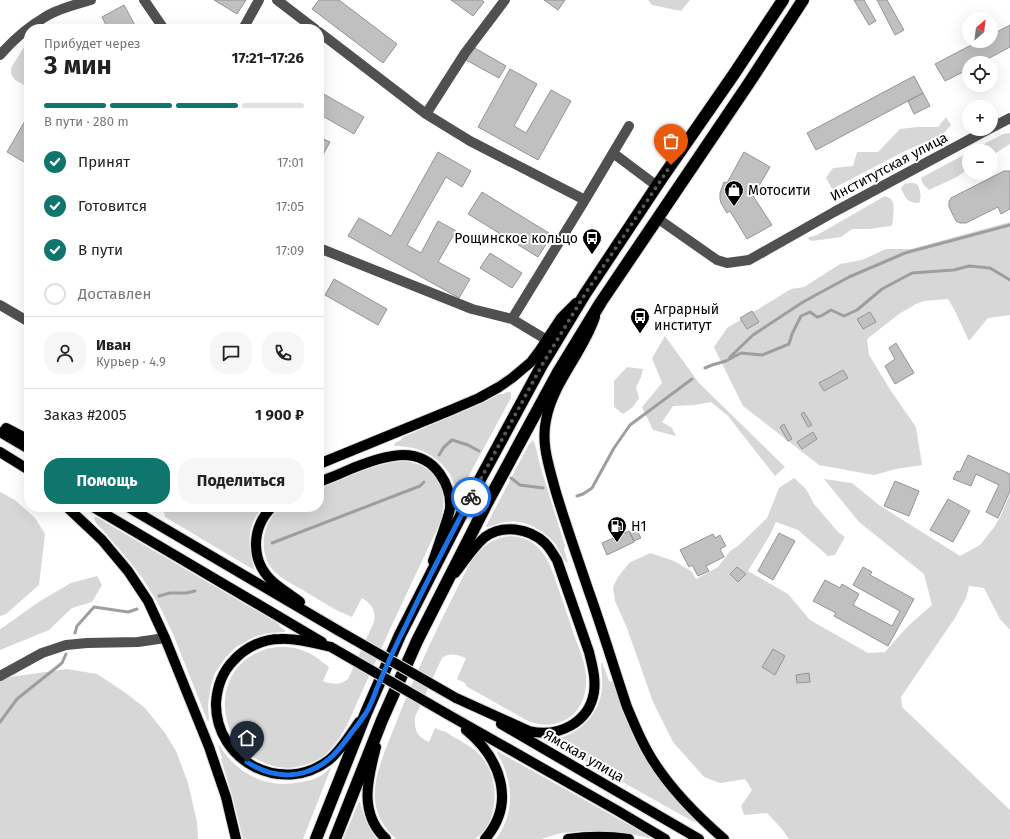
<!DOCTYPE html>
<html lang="ru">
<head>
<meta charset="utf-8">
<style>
  body { margin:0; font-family:"Fira Sans",sans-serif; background:#f6f6f6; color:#222; height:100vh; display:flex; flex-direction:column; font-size:15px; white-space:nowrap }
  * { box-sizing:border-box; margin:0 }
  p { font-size:13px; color:#767676 }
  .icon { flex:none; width:22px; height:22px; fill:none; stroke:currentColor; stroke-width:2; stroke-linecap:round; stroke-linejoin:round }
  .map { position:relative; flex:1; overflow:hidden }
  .drawer { position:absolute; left:24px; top:24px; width:300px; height:488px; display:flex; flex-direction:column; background:#fff; border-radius:16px; box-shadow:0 4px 16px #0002 }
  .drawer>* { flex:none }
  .needle { width:26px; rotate:28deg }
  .fabs { position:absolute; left:962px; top:12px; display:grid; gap:8px }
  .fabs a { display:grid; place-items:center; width:36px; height:36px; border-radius:50%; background:#fff; box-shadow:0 4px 16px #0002; font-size:20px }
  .pin { position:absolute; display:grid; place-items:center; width:34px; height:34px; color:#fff; margin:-41px -17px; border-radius:50% 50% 50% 0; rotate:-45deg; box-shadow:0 0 4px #0007 }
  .pin .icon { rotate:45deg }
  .courier { position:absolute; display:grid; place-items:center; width:40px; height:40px; margin:-20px; border:3px solid #1a73e8; border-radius:50%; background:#fff; color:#222; box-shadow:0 1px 5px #0007 }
  .head em { font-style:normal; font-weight:700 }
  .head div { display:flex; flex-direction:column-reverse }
  .head { display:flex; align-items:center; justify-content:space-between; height:68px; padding:0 20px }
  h1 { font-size:26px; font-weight:700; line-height:30px }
  .bar { display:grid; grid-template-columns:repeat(4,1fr); gap:6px 4px; align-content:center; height:48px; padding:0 20px }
  .bar i { height:5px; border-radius:3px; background:#e0e0e0 }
  .bar .on { background:#0f766e }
  .bar p { grid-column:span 4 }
  .line { display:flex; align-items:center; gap:10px; padding:0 20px; border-top:1px solid #e0e0e0 }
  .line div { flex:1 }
  .round { display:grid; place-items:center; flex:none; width:42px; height:42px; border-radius:16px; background:#f6f6f6 }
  ol { padding:0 20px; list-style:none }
  li { display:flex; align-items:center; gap:12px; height:44px }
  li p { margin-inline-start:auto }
  li .icon { padding:4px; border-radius:50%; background:#0f766e; color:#fff; stroke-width:4 }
  li:last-child { color:#767676 }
  li i { width:22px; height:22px; border:2px solid #e0e0e0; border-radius:50% }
  .action { display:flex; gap:8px; margin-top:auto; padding:8px 20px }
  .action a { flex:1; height:46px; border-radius:16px; background:#0f766e; color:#fff; font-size:16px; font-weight:700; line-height:46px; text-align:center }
  .action a+a { background:#f6f6f6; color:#222 }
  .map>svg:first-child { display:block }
  .green { fill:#d7d7d7 }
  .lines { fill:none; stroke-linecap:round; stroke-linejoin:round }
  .stream { stroke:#9e9e9e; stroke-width:3 }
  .building { fill:#c0c0c0; stroke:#949494 }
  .major-casing { stroke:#dbdbdb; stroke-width:12 }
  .highway-casing { stroke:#dbdbdb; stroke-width:14 }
  .minor { stroke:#505050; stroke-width:10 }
  .major { stroke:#000; stroke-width:10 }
  .highway { stroke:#000; stroke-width:12 }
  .major-bridge-casing { stroke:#dbdbdb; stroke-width:12; stroke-linecap:butt }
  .major-bridge { stroke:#000; stroke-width:10 }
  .done { stroke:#595959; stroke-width:4; stroke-dasharray:0 7.2 }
  .route { stroke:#1a73e8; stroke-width:5 }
  .labels { text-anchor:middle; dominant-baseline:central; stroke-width:4; stroke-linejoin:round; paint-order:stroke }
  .street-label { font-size:14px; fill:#000; stroke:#fff }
  .poi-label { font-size:14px; fill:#000; stroke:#fff; text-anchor:start }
</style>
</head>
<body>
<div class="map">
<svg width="1010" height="839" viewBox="0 0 1010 839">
  <rect width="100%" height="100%" fill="#fff"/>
  <path class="green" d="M648 0H690L681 11 652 5Z
    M29 44V88L15 80 11 74V68L24 47Z
    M946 117 951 125 943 134 903 152 832 189 826 178 833 168 853 166 857 152H878L900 129 917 127H938Z
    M1010 133V144L991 156V151H971L1003 134Z
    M969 152V169L955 178 929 190 923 184 921 178Z
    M914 183 918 185C920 191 922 197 919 203 907 203 906 198 901 189 903 183 908 183 914 183Z
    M885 196C895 198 894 208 893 216 893 220 893 223 891 226L869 229H852L841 237 812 241 808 239 809 237 817 235Z
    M1010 222V315L988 318 969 341 954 309 948 299 924 301 916 304 899 314 867 339 869 355 891 391 916 427 922 465 896 469 874 475 819 465 743 406 714 347 727 328 791 289 804 287 840 264 862 260 886 249H911Z
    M665 336 699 383 785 467 775 476 728 416 711 402 694 405 673 406 662 422 672 428 676 436 653 430 642 407 662 383 652 358Z
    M627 367 643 369 641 377 636 387 639 398 633 407 623 414 614 407V381Z
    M507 392H510L511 394V398L460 492 459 493C454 487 453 479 449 473 439 458 424 449 407 447 402 446 398 446 394 446L395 443 401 440 403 437 485 402 499 394H503Z
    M533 440 535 444 540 465 565 546 564 549 568 563C562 560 560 551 556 545 545 530 524 519 505 522 499 523 493 526 487 527L486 526 529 444Z
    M402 461C439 464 451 491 439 525L390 629 348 723C343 732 337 743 329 751 322 759 311 764 300 766 292 769 282 768 273 766 260 762 247 755 238 743 217 716 221 674 251 656 272 643 297 644 317 658 321 660 318 659 322 662 324 664 327 665 329 667L323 681C332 685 340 685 348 679L374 622C376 611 372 604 362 598L352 617C348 615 343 613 338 611 325 604 313 596 301 589 291 584 281 578 273 570 263 559 261 540 267 526 270 520 275 510 282 507 286 506 313 507 319 507V489C346 478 372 464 402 461Z
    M794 478 806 489 814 504 838 532 845 537 835 555 828 556 798 530 776 522 770 535 748 571 788 594 810 620 868 653 885 652 907 627 932 605 924 574 859 522 824 479 852 483 879 505 960 556 980 545 995 526 1001 515 1010 494V630L1000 619 984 588 969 586 966 598 955 618 901 697 902 707 1010 810V839H789L782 829 767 813 744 815 741 806 752 790 745 779 720 783 704 777 673 742 653 702 627 628 615 601 613 587 618 577 629 563 650 553 674 561 691 571 696 579 718 567 730 551 738 546 767 518 779 488Z
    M0 492 15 500 35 518 45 534 39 585 6 614 0 616Z
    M226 507H262C246 528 248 544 254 568V570L165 517V515L163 511 195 512Z
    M95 517 98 518 279 624 280 627 285 630V632L268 633 254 637 236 647 226 657 215 673 211 685 208 705 209 720 208 722 173 634 159 605 143 579 130 562 107 535 96 523 94 518Z
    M511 536C532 538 541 547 550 565 558 587 566 610 573 632 579 649 588 667 586 685 585 699 579 712 567 719 553 727 540 726 526 720L466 686 465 683 457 679 466 658C458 655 450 652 442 658L415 717C414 730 417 737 429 742L435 728 442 731H444C455 738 468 744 478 753 497 772 500 805 486 828 483 832 479 836 475 839H396C385 829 376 815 375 800 373 777 384 754 392 733 414 676 440 621 468 567 479 550 489 538 511 536Z
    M97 576 102 585 92 602 72 608 49 630 0 650V629L5 626 40 601 71 583Z
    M602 662 609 681 613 682C619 701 626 719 634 737 649 768 670 796 695 820L696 822H694L551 742 552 741C558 739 564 737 570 734 588 725 601 707 602 687 603 680 600 666 602 662Z
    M67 669 97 674 123 691 145 708 165 733 176 751 188 783 197 822 198 839H0V681L10 677Z
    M218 745 220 746C235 772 265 788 295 783 304 782 314 780 322 775 325 773 328 769 331 767V768L303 839H243L234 802 221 759 222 758Z
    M497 751 649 836 650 837 649 838 627 833 595 831H584L561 833 541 839H496C516 813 513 780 497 753Z
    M359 802H360C364 817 368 827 377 839H343Z"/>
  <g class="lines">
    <path class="stream" d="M730 357 753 335 803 302 849 277 905 253 1010 225
      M705 368 712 365 726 361 741 353 762 355 789 344 792 334 801 316 810 312 817 317 821 316 831 310 844 316 857 310 882 289 912 273 954 270 969 266 990 268 1010 280
      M439 455 444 447 452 440 468 445 479 451
      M511 478 520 485 543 488
      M577 496 583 494 592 488 614 448 630 425 692 379
      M272 543 420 486 424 482
      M159 596 170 593H186L195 591
      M75 633 77 626 94 607 128 612 137 609
      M0 722 17 699 62 663 66 654"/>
  </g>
  <path class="building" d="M214 0H246L237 14Z
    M319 0H339L397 44 383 63 312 9Z
    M451 0H482L484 2 473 16Z
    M544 0H565L558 10Z
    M854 0H864L876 21 869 25Z
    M877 0H887L904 30 895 35Z
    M124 5 137 29H108L102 17Z
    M1010 25V47L980 63H969V69L945 81 935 64 979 41H991V35Z
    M473 47 506 66 499 78 466 60Z
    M510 69 537 84 514 126 526 133 551 90 571 101 538 160 478 127Z
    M914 76 923 93 816 150 807 133Z
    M322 93 364 117 354 134 319 114V98Z
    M923 93 930 106 914 114 908 101Z
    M29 114V165L7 152Z
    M319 137 330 142 319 162Z
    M438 152 471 171 462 187 446 177 407 245 421 253 438 221 456 231 438 262 470 279 459 298 348 236 359 218 391 236Z
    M744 152 770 167 753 196 772 225 747 239 730 211 727 213 721 203 720 199V193L724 182 727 183Z
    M1004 171H1010V209L1001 214 998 207 966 223H960L956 221 949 207V202L951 198Z
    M482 192 552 235 538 257 468 214Z
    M490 253 522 273 512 288 480 268Z
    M334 279 387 309 378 325 325 295Z
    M752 311 759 322 747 329 740 318Z
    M870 312 876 322 863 329 857 319Z
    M896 343 914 373 895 384 885 366 895 359 889 348Z
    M843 370 848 378 824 391 819 383Z
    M804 412 812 425 808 427 801 414Z
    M784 424 792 439 788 441 780 427Z
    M813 432 817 439 802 449 797 442Z
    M968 455 1010 474V491L998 518 986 512 999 485 976 474 971 486 953 479 957 471 960 472Z
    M895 481 919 491 909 516 884 506Z
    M948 499 970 511 953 542 930 530Z
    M636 529 641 538 634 541 630 532Z
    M629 531 634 542 607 555 602 543Z
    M779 533 795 541 773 580 758 571Z
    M713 534 715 538 720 535 726 546 720 549 724 557 706 566 709 571 698 576 692 565 689 567 680 550Z
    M737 567 746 574 738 582 730 574Z
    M863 567 872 572 870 575 914 599 888 646 834 616 836 613 813 601 825 580 840 588 842 584 859 594 853 605 892 626 900 611 853 585Z
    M773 649 785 656 775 675 762 667Z
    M809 673 810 682 797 683 796 675Z"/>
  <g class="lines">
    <defs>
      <path id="major" d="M595 317C583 353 553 382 546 420 541 444 549 466 555 489 565 523 577 556 588 589 602 628 614 668 627 707 634 723 640 739 649 754 668 787 695 814 724 839
        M6 428 29 440
        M0 432 29 449
        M0 452 29 470
        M319 464 451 410 479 398 499 387 512 378 531 362 540 350 561 318 576 303
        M319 482C330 478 342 473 353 468 381 457 418 443 440 474 447 484 451 496 450 508 449 515 446 522 444 529 440 540 437 550 433 561
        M67 507 102 540 128 571 148 601 165 638 209 747 226 797 236 839
        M93 507 322 642
        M128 507 339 631
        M272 507C251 528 250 561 273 582 281 589 291 595 300 602
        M455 573C464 562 473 547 485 537 502 524 529 528 545 543 550 548 553 554 557 560L589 652C592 665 596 678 594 692 589 723 558 738 529 731L456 698
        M331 647C314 643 297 638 280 639 263 639 246 647 234 660 223 671 217 687 216 703 215 761 282 796 329 760 341 750 350 735 359 722
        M447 714 618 811 665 839
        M501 724 699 839
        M466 730C500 758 517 802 485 839
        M376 747C368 778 358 813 386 839
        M568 839C588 836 609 836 629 839"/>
      <path id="highway" d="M316 839 366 713 400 635 427 582 471 496 542 365 585 294 662 178 734 74 783 0
        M335 839 382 720 417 641 486 505 557 374 601 302 749 83 803 0"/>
    </defs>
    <use href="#major" class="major-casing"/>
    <use href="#highway" class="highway-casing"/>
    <path class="minor" d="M144 0 164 29
      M277 0 315 29
      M243 29 259 0
      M319 32 426 114 470 141 585 200
      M0 55C13 40 28 27 45 17 57 9 77 4 91 0
      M426 114 465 53 505 0
      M991 128 1010 118
      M613 153 657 186
      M657 218 717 260 727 263 749 260 834 212 989 129
      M319 248 472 309 512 319 547 340
      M0 305 29 322
      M512 319 585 200 629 126
      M0 676 42 653 66 645 87 643 138 642 165 638"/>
    <use href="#major" class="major"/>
    <use href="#highway" class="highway"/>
    <defs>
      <path id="major-bridge" d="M339 631 456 698
        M331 647 447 714"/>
    </defs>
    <use href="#major-bridge" class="major-bridge-casing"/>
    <use href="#major-bridge" class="major-bridge"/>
  </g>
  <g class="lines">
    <path class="done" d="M471 497 542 365 585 294 671 165"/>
    <path class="route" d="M247 762C273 779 303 780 328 760 338 752 345 742 352 732 357 726 362 719 366 713 371 705 374 696 377 688 386 667 395 647 405 627 426 583 448 540 471 497"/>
  </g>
  <defs>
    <symbol id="shop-pin" viewBox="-11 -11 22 30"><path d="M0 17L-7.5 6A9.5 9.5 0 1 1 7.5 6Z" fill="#000" stroke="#fff"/><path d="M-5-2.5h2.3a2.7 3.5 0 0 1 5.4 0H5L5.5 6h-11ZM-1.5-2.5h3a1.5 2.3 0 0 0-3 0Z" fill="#fff"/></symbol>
    <symbol id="bus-pin" viewBox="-11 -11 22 30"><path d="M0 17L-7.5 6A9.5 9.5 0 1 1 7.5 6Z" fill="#000" stroke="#fff"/><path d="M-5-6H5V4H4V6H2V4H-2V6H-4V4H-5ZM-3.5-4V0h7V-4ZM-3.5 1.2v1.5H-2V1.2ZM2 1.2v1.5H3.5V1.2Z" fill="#fff"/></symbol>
    <symbol id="fuel-pin" viewBox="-11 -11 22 30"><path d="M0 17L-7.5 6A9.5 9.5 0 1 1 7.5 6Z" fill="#000" stroke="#fff"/><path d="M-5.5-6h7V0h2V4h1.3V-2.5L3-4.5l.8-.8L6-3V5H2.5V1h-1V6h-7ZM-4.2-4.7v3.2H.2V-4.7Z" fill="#fff"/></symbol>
  </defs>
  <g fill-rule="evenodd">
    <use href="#shop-pin" x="723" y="179" width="22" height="30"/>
    <use href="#bus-pin" x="581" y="227" width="22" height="30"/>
    <use href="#bus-pin" x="629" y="306" width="22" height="30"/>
    <use href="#fuel-pin" x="606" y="515" width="22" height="30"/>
  </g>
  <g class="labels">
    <g class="street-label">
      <text transform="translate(889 167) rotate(-28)">Институтская улица</text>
      <text transform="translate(584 756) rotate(30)">Ямская улица</text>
    </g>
    <g class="poi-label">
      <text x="748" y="190">Мотосити</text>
      <text x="578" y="238" text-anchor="end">Рощинское кольцо</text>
      <text x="654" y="309">Аграрный<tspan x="654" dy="16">институт</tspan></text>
      <text x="631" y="526">Н1</text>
    </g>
  </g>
</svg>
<div class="fabs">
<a><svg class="needle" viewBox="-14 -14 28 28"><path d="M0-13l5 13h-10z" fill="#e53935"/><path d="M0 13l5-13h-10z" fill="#767676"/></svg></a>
<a><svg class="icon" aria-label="locate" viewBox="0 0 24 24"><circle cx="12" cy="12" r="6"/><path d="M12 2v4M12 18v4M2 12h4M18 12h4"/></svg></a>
<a>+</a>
<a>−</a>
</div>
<div class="pin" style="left:671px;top:165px;background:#ea580c"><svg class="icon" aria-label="bag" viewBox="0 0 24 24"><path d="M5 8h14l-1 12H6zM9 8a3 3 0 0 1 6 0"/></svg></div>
<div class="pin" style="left:247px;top:762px;background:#1f2937"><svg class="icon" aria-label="home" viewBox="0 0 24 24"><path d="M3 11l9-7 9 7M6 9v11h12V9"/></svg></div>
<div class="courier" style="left:471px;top:497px"><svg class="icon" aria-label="bike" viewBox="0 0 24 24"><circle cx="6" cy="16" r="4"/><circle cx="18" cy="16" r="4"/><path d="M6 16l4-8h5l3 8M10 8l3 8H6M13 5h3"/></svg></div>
<section class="drawer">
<div class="head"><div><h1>3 мин</h1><p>Прибудет через</p></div><em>17:21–17:26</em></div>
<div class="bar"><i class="on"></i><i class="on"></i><i class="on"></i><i></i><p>В пути · 280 m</p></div>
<ol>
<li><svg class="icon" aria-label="check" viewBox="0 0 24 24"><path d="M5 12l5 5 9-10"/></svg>Принят<p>17:01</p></li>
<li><svg class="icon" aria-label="check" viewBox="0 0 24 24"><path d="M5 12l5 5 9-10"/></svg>Готовится<p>17:05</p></li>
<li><svg class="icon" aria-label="check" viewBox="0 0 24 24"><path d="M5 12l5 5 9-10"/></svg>В пути<p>17:09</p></li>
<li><i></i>Доставлен</li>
</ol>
<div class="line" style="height:72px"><a class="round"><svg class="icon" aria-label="person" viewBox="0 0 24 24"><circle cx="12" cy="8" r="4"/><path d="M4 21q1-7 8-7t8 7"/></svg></a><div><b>Иван</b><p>Курьер · 4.9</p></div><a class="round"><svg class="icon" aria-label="chat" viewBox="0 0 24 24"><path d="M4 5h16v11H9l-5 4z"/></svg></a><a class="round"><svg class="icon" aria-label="phone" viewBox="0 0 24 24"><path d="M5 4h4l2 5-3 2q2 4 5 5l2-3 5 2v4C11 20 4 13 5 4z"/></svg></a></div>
<div class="line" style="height:52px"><div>Заказ #2005</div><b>1 900 ₽</b></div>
<div class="action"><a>Помощь</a><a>Поделиться</a></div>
</section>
</div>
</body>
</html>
